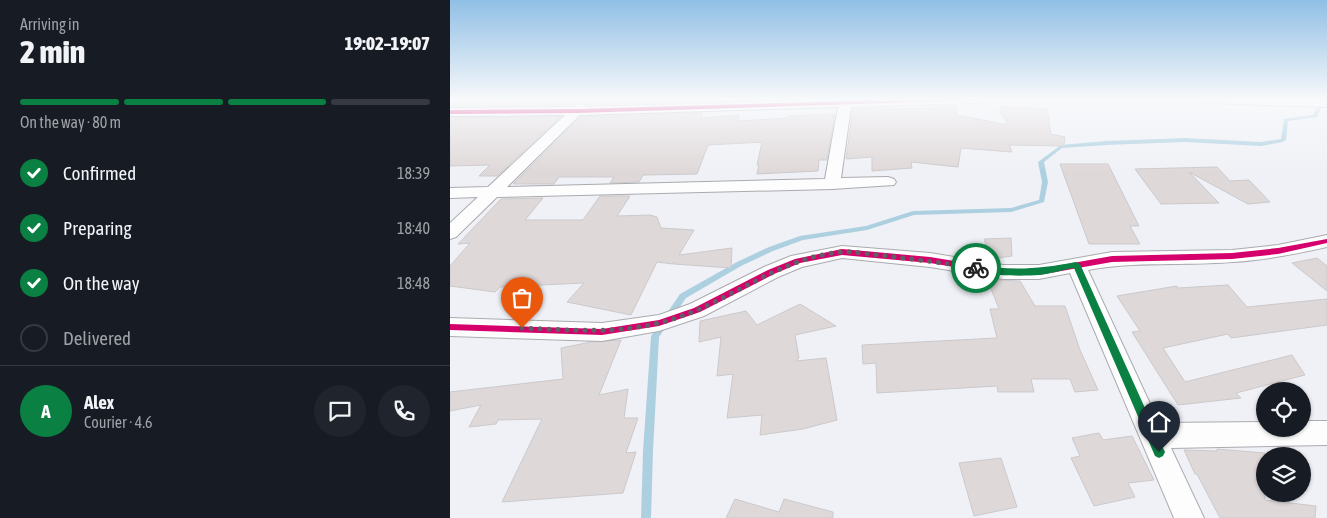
<!DOCTYPE html>
<html lang="en">
<head>
<meta charset="utf-8">
<style>
  body { margin:0; font-family:"Asap Condensed",sans-serif; background:#20242c; color:#f1f3f6; height:100vh; display:flex; flex-direction:column; font-size:19px; white-space:nowrap }
  * { box-sizing:border-box; margin:0 }
  p { font-size:16px; color:#9ea1a6 }
  .icon { flex:none; width:28px; height:28px; fill:none; stroke:currentColor; stroke-width:2; stroke-linecap:round; stroke-linejoin:round }
  .map { position:relative; flex:1; overflow:hidden }
  .panel { display:flex; flex-direction:column; background:#171b24; width:450px }
  .panel>* { flex:none }
  .tools { position:absolute; left:806px; top:382px; display:grid; gap:10px }
  .tools a { display:grid; place-items:center; width:55px; height:55px; border-radius:50%; background:#171b24; box-shadow:0 1px 4px #0004; font-size:25px }
  .pin { position:absolute; display:grid; place-items:center; width:42px; height:42px; color:#fff; margin:-51px -21px; border-radius:50% 50% 50% 0; rotate:-45deg; box-shadow:0 0 5px #0007 }
  .pin .icon { rotate:45deg }
  .courier { position:absolute; display:grid; place-items:center; width:50px; height:50px; margin:-25px; border:4px solid #0b8043; border-radius:50%; background:#fff; color:#222; box-shadow:0 1px 6px #0007 }
  .headline em { font-style:normal; font-weight:800 }
  .headline div { display:flex; flex-direction:column-reverse }
  .headline { display:flex; align-items:center; justify-content:space-between; height:85px; padding:0 20px }
  h1 { font-size:32px; font-weight:800; line-height:38px }
  .bar { display:grid; grid-template-columns:repeat(4,1fr); gap:8px 5px; align-content:center; height:60px; padding:0 20px }
  .bar i { height:6px; border-radius:4px; background:#363941 }
  .bar .current { background:#0b8043 }
  .bar p { grid-column:span 4 }
  .line { display:flex; align-items:center; gap:12px; padding:0 20px; border-top:1px solid #363941 }
  .line div { flex:1 }
  .round { display:grid; place-items:center; flex:none; width:52px; height:52px; border-radius:26px; background:#20242c }
  ol { padding:0 20px; list-style:none }
  li { display:flex; align-items:center; gap:15px; height:55px }
  li p { margin-inline-start:auto }
  li .icon { padding:5px; border-radius:50%; background:#0b8043; color:#fff; stroke-width:4 }
  li:last-child { color:#9ea1a6 }
  li i { width:28px; height:28px; border:2px solid #363941; border-radius:50% }
  main { display:flex; flex:1; min-height:0 }
  .map>svg:first-child { display:block }
  .lines { fill:none; stroke-linecap:round; stroke-linejoin:round }
  .stream { fill:#acd0e0; fill-rule:evenodd }
  .building { fill:#dfd8d8; stroke:#cbc9cb }
  .street-casing { stroke:#aaabaf; stroke-width:2 }
  .street { fill:#fdfdfe; fill-rule:evenodd }
  .cycleway-casing { stroke:#fff; stroke-width:3 }
  .cycleway { fill:#d6006c; fill-rule:evenodd }
  .route { fill:#0b8043 }
  .done { stroke:#606165; stroke-width:5; stroke-dasharray:0 9 }
</style>
</head>
<body>
<main>
<section class="panel">
<div class="headline"><div><h1>2 min</h1><p>Arriving in</p></div><em>19:02–19:07</em></div>
<div class="bar"><i class="current"></i><i class="current"></i><i class="current"></i><i></i><p>On the way · 80 m</p></div>
<ol>
<li><svg class="icon" aria-label="check" viewBox="0 0 24 24"><path d="M5 12l5 5 9-10"/></svg>Confirmed<p>18:39</p></li>
<li><svg class="icon" aria-label="check" viewBox="0 0 24 24"><path d="M5 12l5 5 9-10"/></svg>Preparing<p>18:40</p></li>
<li><svg class="icon" aria-label="check" viewBox="0 0 24 24"><path d="M5 12l5 5 9-10"/></svg>On the way<p>18:48</p></li>
<li><i></i>Delivered</li>
</ol>
<div class="line" style="height:90px"><b class="round" style="background:#0b8043;color:#fff">A</b><div><b>Alex</b><p>Courier · 4.6</p></div><a class="round"><svg class="icon" aria-label="chat" viewBox="0 0 24 24"><path d="M4 5h16v11H9l-5 4z"/></svg></a><a class="round"><svg class="icon" aria-label="phone" viewBox="0 0 24 24"><path d="M5 4h4l2 5-3 2q2 4 5 5l2-3 5 2v4C11 20 4 13 5 4z"/></svg></a></div>
</section>
<div class="map">
<svg width="877" height="518" viewBox="0 0 877 518">
  <rect width="100%" height="100%" fill="#f0f1f6"/>
  <g class="lines">
    <path class="stream" d="M871 99 875 100 867 117 838 121 836 140 833 142 811 146 735 142 656 145 612 148 594 162 598 182 594 202 561 212 464 215 417 230 353 240 323 251 291 266 236 298 222 318 219 319 216 318 215 316 230 294 287 262 319 247 350 236 416 226 463 211 561 208 589 200 592 182 588 162 611 145 656 141 735 138 811 142 831 139 834 119 863 115Z
      M213 322 216 323 217 325 209 337 203 451 201 518H191L193 451 201 336 210 323Z"/>
  </g>
  <path class="building" d="M0 99H260L259 101 138 105 130 101 123 105 0 106Z
    M488 106H506L507 115 558 125 549 110H552L550 106 597 109 601 134 615 137 614 146 559 145 562 152 511 148 508 167 461 162 462 168 422 171V157L396 159 403 109 488 108Z
    M253 113 251 118 289 115 288 121 338 118V116L385 114 377 160H369L368 171 307 174 309 165H307L312 142 258 145 247 174 193 175 189 182 160 183 164 177H109L104 184H63L131 117Z
    M110 117 47 176H29L40 165 0 166V118Z
    M610 164H658L689 226H680L690 244H639Z
    M767 167 780 181 799 180 820 202 798 204 739 172 769 203 711 204 685 169Z
    M150 196H180L167 216 200 215 207 217 211 228 244 230 229 255 282 248 281 268 224 264V262L223 264 207 262 181 315 117 302 134 283 50 287 45 292 0 286V266L20 243 8 244 51 199 93 198 75 220H133Z
    M561 238 562 256 541 259 534 239Z
    M867 258 877 266V291L842 263Z
    M547 280 570 281 585 306H615L630 350 648 390 625 392 620 379H581L584 392H548L547 386 427 393 426 363 413 364 412 345 547 338 540 309H549L538 281Z
    M778 285 797 307 877 299V325L781 338 778 334 713 348 735 382 842 355 855 375 786 393 791 398 728 405 682 332 690 331 667 296 727 286 728 288Z
    M350 304 386 326 345 335 349 358 346 361 376 358 387 420 353 429 310 435 312 415 277 418 283 374 267 376 271 337 249 342 250 321 296 311 307 325Z
    M171 340 149 395 178 389 174 418H188L176 453 186 452 173 493 52 502 92 419 48 420 46 424 19 427 31 405 0 411V392L113 379 111 348 141 342Z
    M649 433 653 440 682 436 704 480 678 483 685 497 644 506 621 458 630 456 622 438Z
    M767 449 815 453V500L866 506 865 518H770L747 474H745L734 450 767 451Z
    M551 458 567 507 524 516 509 463Z
    M285 499 329 512 334 499 383 512V518H276Z"/>
  <g class="lines">
    <defs>
      <path id="street" d="M389 99H535L529 103 401 107 391 178 438 177 444 179 446 182 444 185 382 189 47 197 6 237 0 239V223L28 197 0 198V188L38 187 115 115 0 116V108L123 107 131 103 137 107ZM388 107 375 179 57 187 130 115Z
        M751 99H877V107L757 103Z
        M877 235V247C846 254 815 260 783 262 735 266 686 261 638 270L709 423 815 422V429H852V421H877V445L721 448 754 518H724L620 273 589 279H553L480 267 392 258 352 267 328 277 254 316 209 331 152 341 0 336V318L152 323 209 315 240 304 314 267 341 256 392 246 480 253 553 265H589L662 252 782 250 828 245Z"/>
    </defs>
    <use href="#street" class="street-casing"/>
    <use href="#street" class="street"/>
    <defs>
      <path id="cycleway" d="M464 99H531L529 100 127 113 0 114V110L127 109Z
        M877 239V243L828 254 782 259 662 262 589 275H553L480 263 392 255 350 263 324 274 250 312 209 326 152 335 0 330V324L152 329 209 320 244 308 318 270 345 259 392 249 480 257 553 269H589L662 256 782 253 828 248Z"/>
    </defs>
    <use href="#cycleway" class="cycleway-casing"/>
    <use href="#cycleway" class="cycleway"/>
  </g>
  <linearGradient id="sky" x2="0" y2="1"><stop stop-color="#90bfe5"/><stop offset="0.58" stop-color="#f8f9fb"/><stop offset="1" stop-color="#f8f9fb" stop-opacity="0"/></linearGradient>
  <rect width="877" height="172" fill="url(#sky)"/>
  <path class="route" d="M626 262 630 264 713 448 715 452 713 456 709 458 705 456 624 268C612 270 600 274 589 275 574 276 532 277 522 268L526 265C564 271 589 269 626 262Z"/>
  <g class="lines">
    <path class="done" d="M72 328C123 330 174 335 223 319 281 301 328 258 391 252 403 251 417 254 429 255 462 259 494 263 526 268"/>
  </g>
</svg>
<div class="tools">
<a><svg class="icon" aria-label="locate" viewBox="0 0 24 24"><circle cx="12" cy="12" r="6"/><path d="M12 2v4M12 18v4M2 12h4M18 12h4"/></svg></a>
<a><svg class="icon" aria-label="layers" viewBox="0 0 24 24"><path d="M12 4l9 5-9 5-9-5zM3 14l9 5 9-5"/></svg></a>
</div>
<div class="pin" style="left:72px;top:328px;background:#ea580c"><svg class="icon" aria-label="bag" viewBox="0 0 24 24"><path d="M5 8h14l-1 12H6zM9 8a3 3 0 0 1 6 0"/></svg></div>
<div class="pin" style="left:709px;top:452px;background:#1f2937"><svg class="icon" aria-label="home" viewBox="0 0 24 24"><path d="M3 11l9-7 9 7M6 9v11h12V9"/></svg></div>
<div class="courier" style="left:526px;top:268px"><svg class="icon" aria-label="bike" viewBox="0 0 24 24"><circle cx="6" cy="16" r="4"/><circle cx="18" cy="16" r="4"/><path d="M6 16l4-8h5l3 8M10 8l3 8H6M13 5h3"/></svg></div>
</div>
</main>
</body>
</html>
